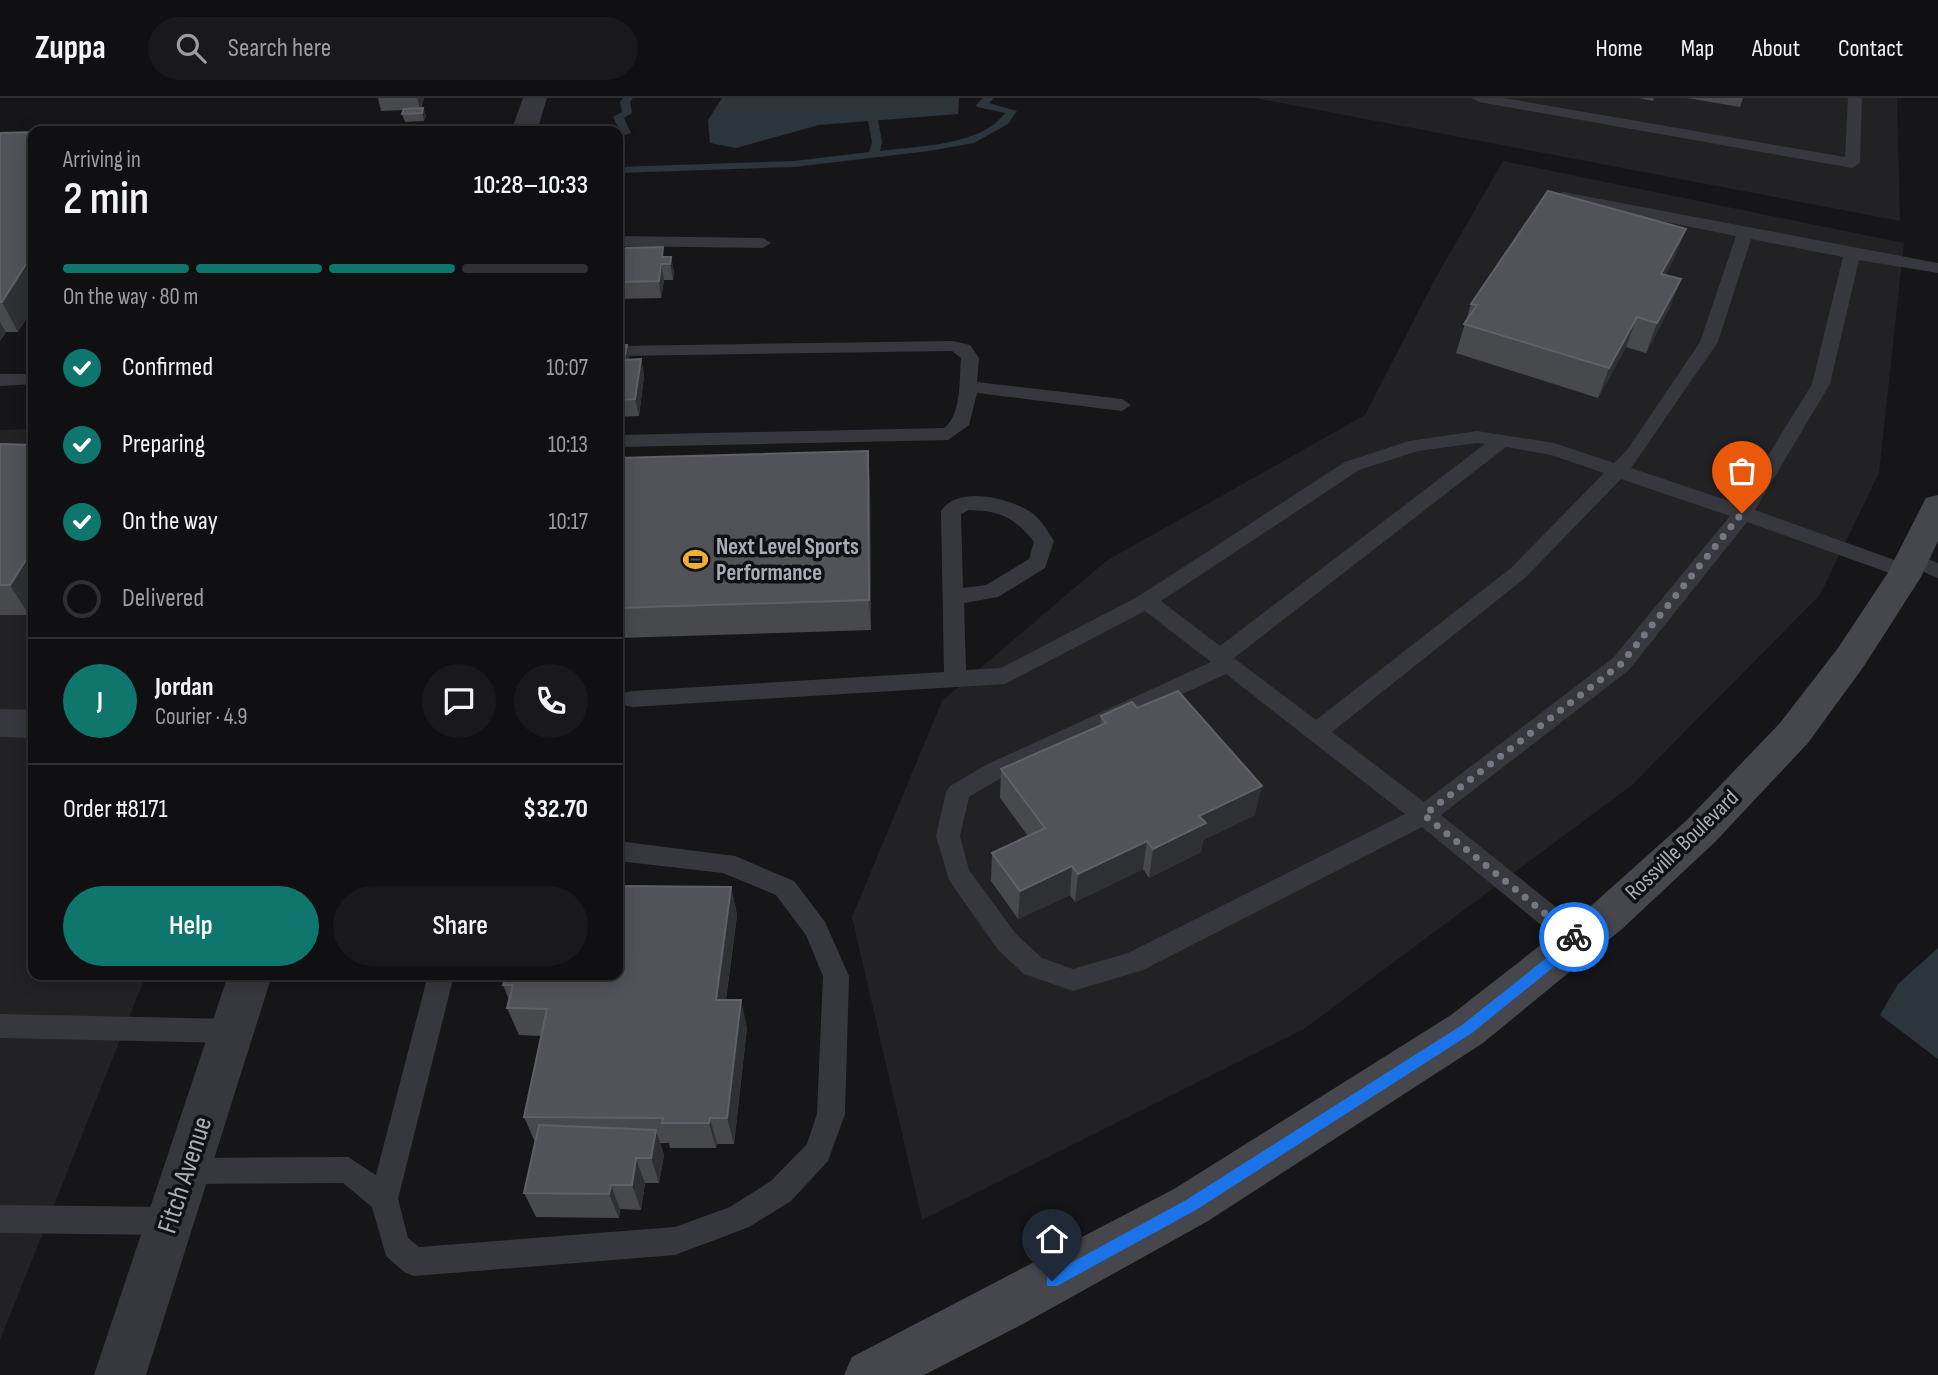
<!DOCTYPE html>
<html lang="en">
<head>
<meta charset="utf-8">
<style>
  body { margin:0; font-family:"Sofia Sans Condensed",sans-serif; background:#19191b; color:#f1f3f6; height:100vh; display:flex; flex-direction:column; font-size:26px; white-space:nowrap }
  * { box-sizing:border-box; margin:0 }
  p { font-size:23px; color:#9c9d9f }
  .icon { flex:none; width:38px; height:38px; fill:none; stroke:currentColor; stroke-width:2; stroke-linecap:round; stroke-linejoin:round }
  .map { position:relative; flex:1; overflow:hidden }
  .sheet { position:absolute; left:28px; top:28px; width:595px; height:854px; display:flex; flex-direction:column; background:#101012; border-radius:14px; box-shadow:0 4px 18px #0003,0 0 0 2px #303032 }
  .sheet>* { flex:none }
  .pin { position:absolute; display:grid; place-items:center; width:60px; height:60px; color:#fff; margin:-72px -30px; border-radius:50% 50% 50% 0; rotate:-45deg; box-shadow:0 0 7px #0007 }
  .pin .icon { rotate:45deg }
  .courier { position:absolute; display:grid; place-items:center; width:70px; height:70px; margin:-35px; border:5px solid #1a73e8; border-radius:50%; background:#fff; color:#222; box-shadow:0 2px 9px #0007 }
  .headline em { font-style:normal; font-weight:600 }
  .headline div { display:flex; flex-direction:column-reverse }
  .headline { display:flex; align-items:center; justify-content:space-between; height:119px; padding:0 35px }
  h1 { font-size:46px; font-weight:600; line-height:52px }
  .bar { display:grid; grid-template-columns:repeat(4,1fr); gap:10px 7px; align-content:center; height:84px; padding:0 35px }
  .bar i { height:9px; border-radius:5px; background:#303032 }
  .bar .active { background:#0f766e }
  .bar p { grid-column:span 4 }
  .line { display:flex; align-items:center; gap:18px; padding:0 35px; border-top:2px solid #303032 }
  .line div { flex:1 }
  .round { display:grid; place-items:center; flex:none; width:74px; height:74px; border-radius:37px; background:#19191b }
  ol { padding:0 35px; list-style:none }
  li { display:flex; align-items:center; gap:21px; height:77px }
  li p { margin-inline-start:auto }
  li .icon { padding:7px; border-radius:50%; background:#0f766e; color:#fff; stroke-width:4 }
  li:last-child { color:#9c9d9f }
  li i { width:38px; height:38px; border:4px solid #303032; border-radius:50% }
  .cta { display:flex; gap:14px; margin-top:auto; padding:14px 35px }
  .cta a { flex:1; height:80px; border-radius:42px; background:#0f766e; color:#fff; font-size:28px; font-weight:600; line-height:80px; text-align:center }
  .cta a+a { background:#19191b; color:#f1f3f6 }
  header { display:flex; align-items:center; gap:42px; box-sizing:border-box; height:98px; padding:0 35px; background:#101012; border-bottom:2px solid #303032 }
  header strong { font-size:33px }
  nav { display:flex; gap:38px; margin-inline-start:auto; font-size:24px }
  .search { width:490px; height:63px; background:#19191b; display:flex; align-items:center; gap:18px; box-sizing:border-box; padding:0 24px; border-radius:38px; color:#9c9d9f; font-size:26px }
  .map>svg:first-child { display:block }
  .built { fill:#222225 }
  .water { fill:#2c353c }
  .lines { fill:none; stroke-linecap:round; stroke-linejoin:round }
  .stream { fill:#2c353c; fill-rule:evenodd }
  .lane { fill:#37383d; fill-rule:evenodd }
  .street { fill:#37383d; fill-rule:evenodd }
  .secondary { fill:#45474d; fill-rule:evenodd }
  .wall { fill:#47494d }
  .shaded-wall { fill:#2f3033 }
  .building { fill:#525359; stroke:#5f6168; stroke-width:2 }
  .route { fill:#1a73e8 }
  .done { stroke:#757880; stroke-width:7; stroke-dasharray:0 12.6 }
  .labels { text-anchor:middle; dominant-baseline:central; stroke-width:7; stroke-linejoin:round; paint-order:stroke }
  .poi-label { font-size:23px; font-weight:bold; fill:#a8adb8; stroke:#111113; text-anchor:start }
  .street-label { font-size:23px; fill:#a8adb8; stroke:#111113 }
  .near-street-label { font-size:28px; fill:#a8adb8; stroke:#111113 }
</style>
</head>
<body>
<header>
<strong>Zuppa</strong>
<div class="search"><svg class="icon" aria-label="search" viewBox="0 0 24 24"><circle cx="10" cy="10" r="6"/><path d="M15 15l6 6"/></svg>Search here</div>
<nav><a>Home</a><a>Map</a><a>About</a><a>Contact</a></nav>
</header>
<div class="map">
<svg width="1938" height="1277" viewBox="0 0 1938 1277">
  <rect width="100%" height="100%" fill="#161618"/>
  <path class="built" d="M1255 0H1897L1900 123Z
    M1503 63 1904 145 1879 375 1820 497 1632 687 1304 931 922 1122 852 819 942 603 1106 463 1365 317 1435 181Z
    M33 331V877H146L0 1242V332Z"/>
  <path class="water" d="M722 0H959L958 16 819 27 736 50 710 45 708 22Z
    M1938 850V961L1880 917 1898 886Z"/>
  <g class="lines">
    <path class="stream" d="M623 0H633L630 4 632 15 624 20 631 35 618 39 616 33H620L613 19 622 14 620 4Z
      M864 0H874L882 44 880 53C917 48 981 48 1005 15L977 9 976 7 983 0H994L989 5 1017 13 1008 26 974 45 929 53 794 69 618 75V69L794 63 869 54 872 44Z"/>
    <path class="lane" d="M1472 0H1504L1845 59 1848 0H1862L1860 65 1852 70 1479 4Z
      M1563 94 1938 165V175L1859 162 1830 286 1755 412 1903 465 1901 461 1904 456 1911 454 1938 465V480L1914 470 1912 478H1898L1747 424 1629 572 1441 717 1587 834 1591 842 1587 850 1578 853 1569 850 1422 729 1143 872 1073 893 1024 876 998 852 949 782 936 738 946 694 950 688 988 666 1211 564 1145 513 1005 586 632 609 624 607 621 601 624 595 632 593 944 574 941 413C958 387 1008 400 1029 413 1039 418 1048 434 1054 443L1045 470 998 499 964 505 966 572 1001 570 1139 498 1345 364 1409 343 1477 333 1554 345 1614 365 1627 352 1700 244 1736 138 1557 102 1555 99ZM1751 141 1843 159 1812 286 1738 406 1631 370 1718 244ZM1477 345 1485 346 1220 548 1161 503 1359 372 1418 353ZM1506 349 1551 357 1604 375 1511 470 1316 622 1234 560ZM1621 381 1730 418 1613 560 1424 704 1332 634 1525 480ZM969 412C1001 413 1014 419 1034 444L1029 461 986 487 963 490 961 416ZM1226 576 1405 716 1128 855 1073 871 1042 860 1016 836 969 772 960 738 969 699 1004 678Z
      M618 138 763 140 771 145 763 150 618 148Z
      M953 243 970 247 979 260 977 284 1122 301 1131 307 1122 313 977 295 969 327 948 342 618 349V337L944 330C962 316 959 282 961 260L952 253 618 258V248Z
      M0 276H33V286L0 288Z
      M618 743 735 758 794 783 825 824 849 878 845 1016 828 1063 791 1103 749 1129 675 1157 414 1178 404 1174 386 1158 372 1109 343 1085 187 1086 177 1082 173 1073 177 1064 187 1060 348 1059 376 1077 428 877H454L398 1101 408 1140 419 1149 675 1129 730 1109 771 1083 807 1046 817 1016 823 878 806 837 776 797 723 775 618 763Z
      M0 916 232 921 241 925 245 933 241 941 232 945 0 940Z
      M0 1107 171 1109 181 1113 185 1123 181 1133 171 1137 0 1135Z"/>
    <path class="street" d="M523 0H547L537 33H511Z
      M0 611 33 612V640L0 639Z
      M228 877H272L146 1277H94Z"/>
    <path class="secondary" d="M1938 397V443L1921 479 1864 568 1808 645 1715 744 1622 831 1483 945 1208 1123 1023 1226 924 1277H844L852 1259 1174 1091 1451 917 1592 807 1687 722 1780 625 1838 550 1887 476 1926 400Z"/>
  </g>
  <path class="wall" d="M378 0H424L421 10H423L426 18 424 23 405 24 402 16 404 12 381 13Z
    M1639 0H1654L1653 3Z
    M1687 0H1743L1740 9Z
    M33 34V209L18 234H6L0 243V35Z
    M618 150 665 159H671L674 175 673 182H664L661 200 618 201Z
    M1674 161 1665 177 1681 181 1669 211 1646 255 1626 249 1598 300 1456 255 1471 206Z
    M618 247H627L629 262 641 261 644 278 639 318 618 319Z
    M0 346 33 347V511L29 517H0Z
    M618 360 870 383 871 532 618 540Z
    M1137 610 1255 717 1203 742 1201 754 1149 780 1143 771 1075 804 1070 797 1018 821 991 783 992 755 1028 738 1000 700 1001 671 1100 627 1101 618Z
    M731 789 737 817 726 902 747 929 734 1046H717L716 1050H670L669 1045H660L664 1057 659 1085H645L641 1112 620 1111 619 1120 536 1119 524 1095 535 1044 524 1019 541 938 519 937 507 910 509 902 503 887Z"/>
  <path class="shaded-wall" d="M417 0H424L420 11Z
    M423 10 426 18 424 23 422 15Z
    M1686 131 1674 161 1650 205 1661 176Z
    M33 155V209L18 234 2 204Z
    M671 159 674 175 673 182 670 166Z
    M661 166 664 182 661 200 659 183Z
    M1681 181 1669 211 1646 255 1657 225Z
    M1637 219 1626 249 1598 300 1609 270Z
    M0 224 6 234 0 243Z
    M627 247 630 264 624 262Z
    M641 261 644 278 639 318 635 301Z
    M868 353 870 383 871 532 869 502Z
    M33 451V511L29 517 10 487Z
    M1262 688 1255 717 1203 742 1201 754 1149 780 1153 751 1199 718Z
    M1147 743 1143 771 1075 804 1078 776Z
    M1072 768 1070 797 1018 821 1020 793Z
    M731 789 737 817 722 929 716 902Z
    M741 902 747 929 734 1046 727 1020Z
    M710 1020 717 1046 716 1050 709 1025Z
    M656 1032 664 1057 659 1085 651 1060Z
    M636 1060 645 1085 641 1112 632 1087Z
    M611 1087 620 1111 619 1120 609 1096Z"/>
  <path class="building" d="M423 10 422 15 402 16 404 11Z
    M33 34V155L2 204H0V35Z
    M1548 93 1686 131 1661 176 1681 181 1657 225 1637 219 1609 270 1464 226 1477 207 1471 206Z
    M663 149 662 159H671L670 166H661L659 183 618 184V150Z
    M618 247H627L624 262 641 261 635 301 618 302Z
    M0 346 33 347V451L10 487H0Z
    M868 353 869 502 618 510V360Z
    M1178 593 1262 688 1199 718 1206 725 1153 751 1147 743 1078 776 1072 768 1020 793 992 755 1045 730 1001 671 1106 625 1101 618 1132 604 1137 610Z
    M618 788 731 789 716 902H741L727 1020H710L709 1025H662L663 1020 524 1019 547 911 507 910 513 887H503L506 877H618Z
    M539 1027 656 1032 651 1060H636L632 1087H611L609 1096 524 1095Z"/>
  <path class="route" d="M1574 833 1582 838V846L1472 935 1196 1112 1057 1188H1047V1178L1186 1102 1462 927 1569 842V835Z"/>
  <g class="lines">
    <path class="done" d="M1574 839 1424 717 1621 566 1742 415"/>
  </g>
  <defs>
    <symbol id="stadium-bare" viewBox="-9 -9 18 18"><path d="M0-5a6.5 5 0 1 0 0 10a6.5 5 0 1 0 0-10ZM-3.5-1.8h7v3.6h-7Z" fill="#f2b134" stroke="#111113" stroke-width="2.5" paint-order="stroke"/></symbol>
  </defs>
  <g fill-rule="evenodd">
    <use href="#stadium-bare" x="678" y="444" width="35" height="35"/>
  </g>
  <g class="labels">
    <g class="poi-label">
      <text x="716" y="449">Next Level Sports<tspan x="716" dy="26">Performance</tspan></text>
    </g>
    <g class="street-label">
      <text transform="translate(1682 747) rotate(-44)">Rossville Boulevard</text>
    </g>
    <g class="near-street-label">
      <text transform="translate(185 1077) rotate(-72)">Fitch Avenue</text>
    </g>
  </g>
</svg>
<div class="pin" style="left:1742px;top:415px;background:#ea580c"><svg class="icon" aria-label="bag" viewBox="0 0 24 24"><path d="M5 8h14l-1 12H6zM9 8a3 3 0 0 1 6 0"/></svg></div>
<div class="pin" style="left:1052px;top:1183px;background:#1f2937"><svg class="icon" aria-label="home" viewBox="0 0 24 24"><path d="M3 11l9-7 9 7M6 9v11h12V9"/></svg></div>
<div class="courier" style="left:1574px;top:839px"><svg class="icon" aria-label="bike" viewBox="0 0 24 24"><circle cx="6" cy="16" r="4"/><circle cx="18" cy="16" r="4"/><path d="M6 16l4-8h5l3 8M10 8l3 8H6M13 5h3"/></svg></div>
<section class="sheet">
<div class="headline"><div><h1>2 min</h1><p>Arriving in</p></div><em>10:28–10:33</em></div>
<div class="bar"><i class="active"></i><i class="active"></i><i class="active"></i><i></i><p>On the way · 80 m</p></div>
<ol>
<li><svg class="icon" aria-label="check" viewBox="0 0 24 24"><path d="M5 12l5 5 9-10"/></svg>Confirmed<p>10:07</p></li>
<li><svg class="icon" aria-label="check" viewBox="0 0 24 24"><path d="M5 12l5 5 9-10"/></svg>Preparing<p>10:13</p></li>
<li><svg class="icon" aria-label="check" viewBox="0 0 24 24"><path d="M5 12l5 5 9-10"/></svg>On the way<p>10:17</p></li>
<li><i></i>Delivered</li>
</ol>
<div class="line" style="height:126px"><b class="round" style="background:#0f766e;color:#fff">J</b><div><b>Jordan</b><p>Courier · 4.9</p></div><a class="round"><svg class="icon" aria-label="chat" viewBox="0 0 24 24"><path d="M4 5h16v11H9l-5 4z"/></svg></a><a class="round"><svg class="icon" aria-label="phone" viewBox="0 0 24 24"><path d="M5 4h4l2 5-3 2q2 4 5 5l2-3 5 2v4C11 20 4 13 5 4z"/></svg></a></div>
<div class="line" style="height:91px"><div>Order #8171</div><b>$32.70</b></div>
<div class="cta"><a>Help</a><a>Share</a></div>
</section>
</div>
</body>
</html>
